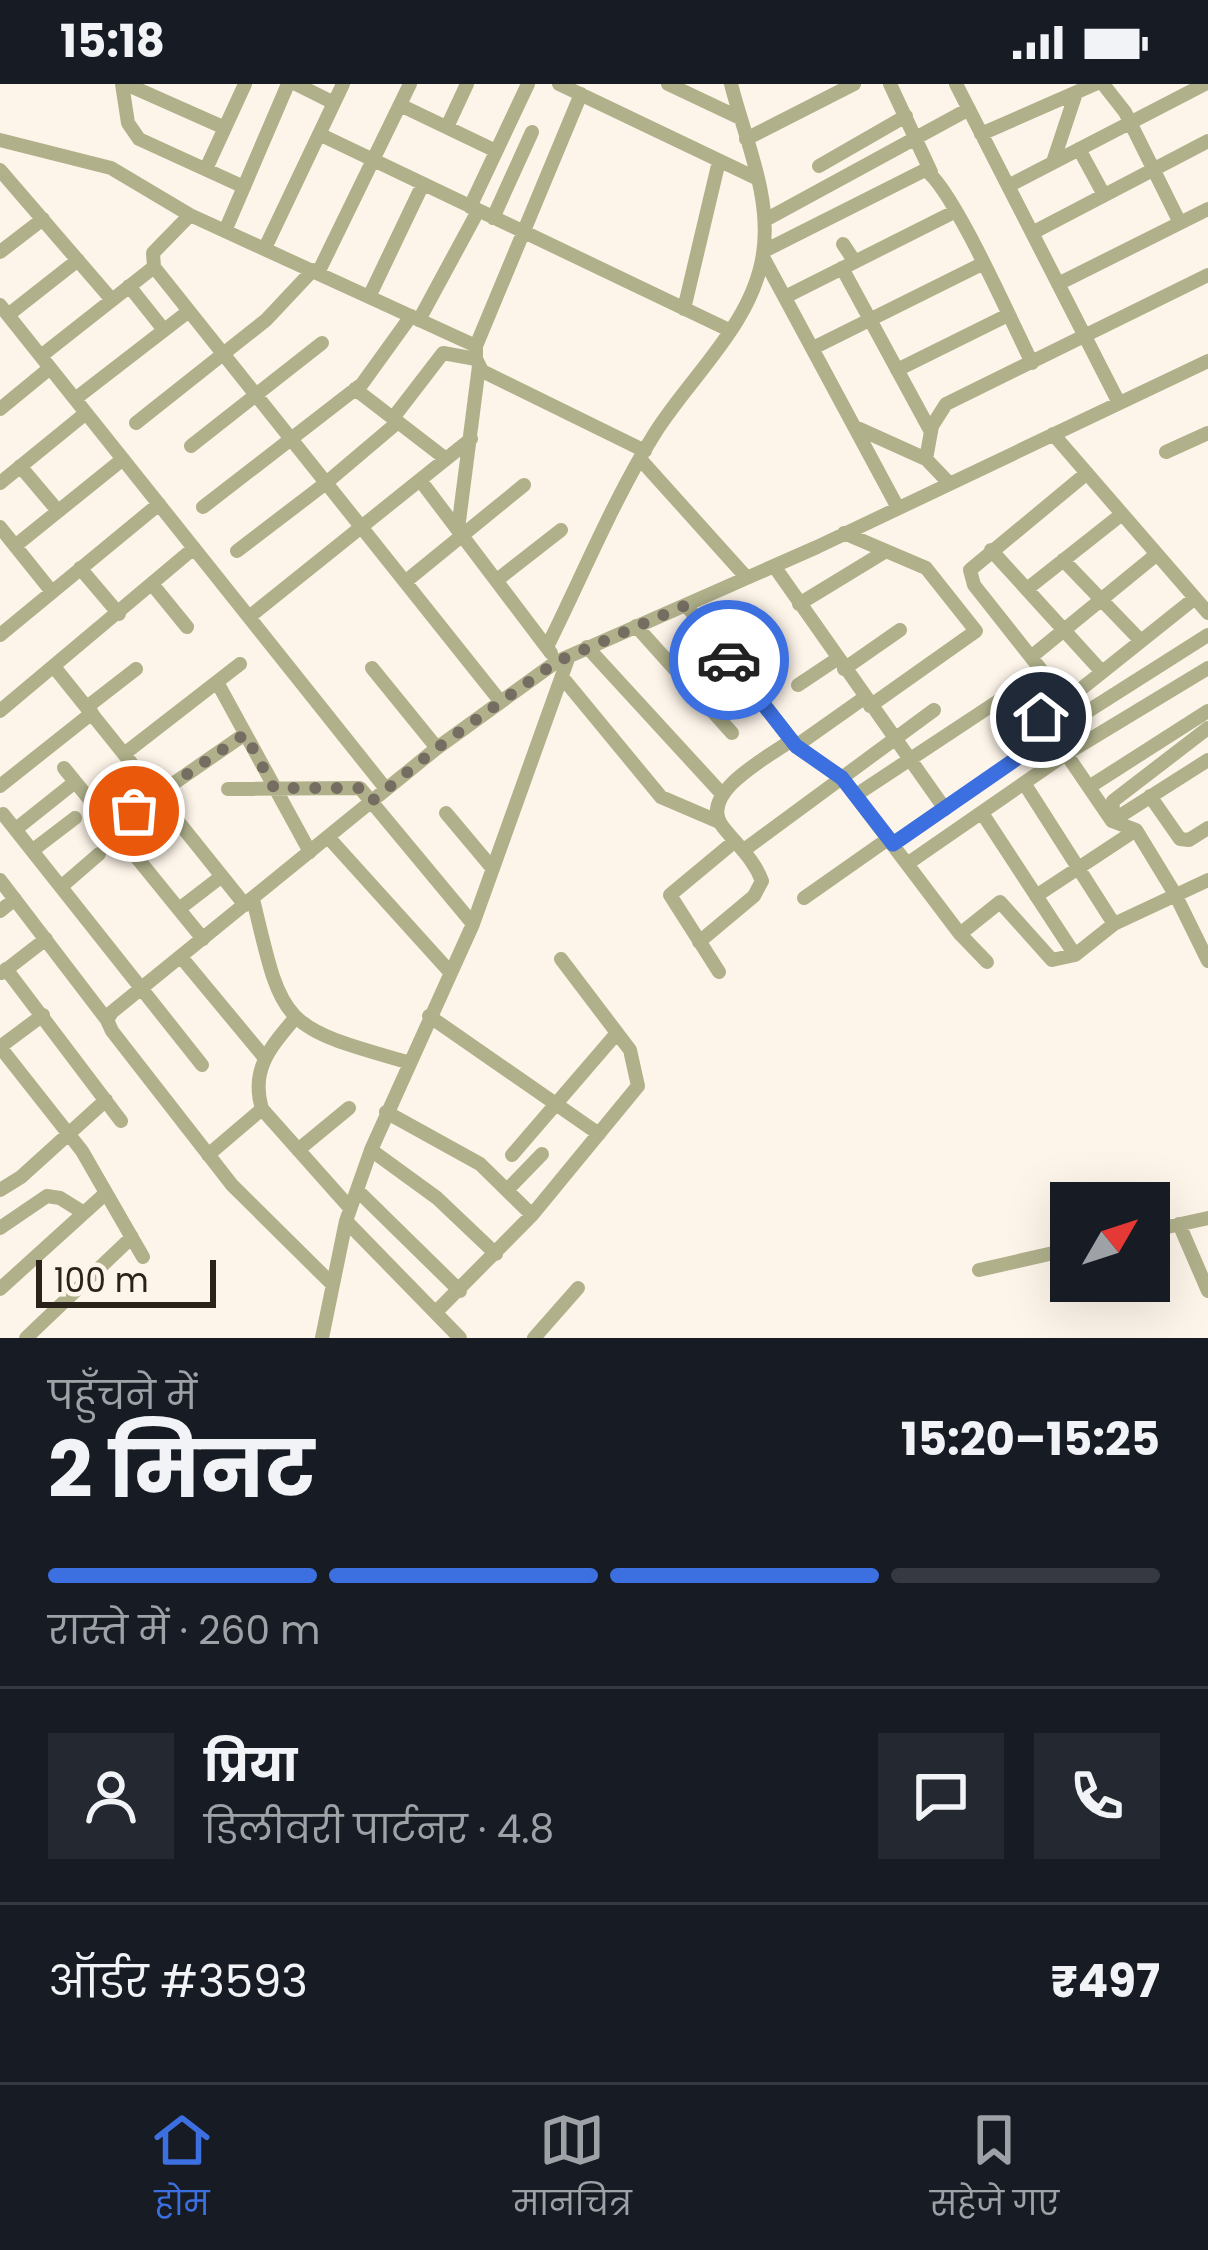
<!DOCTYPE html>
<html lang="hi">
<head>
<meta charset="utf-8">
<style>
  body { margin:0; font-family:Poppins,"Noto Sans Devanagari",sans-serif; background:#242831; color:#f1f3f6; height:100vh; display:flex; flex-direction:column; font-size:45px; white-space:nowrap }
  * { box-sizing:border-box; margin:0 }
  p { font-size:39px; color:#9ea1a6 }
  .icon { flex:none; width:66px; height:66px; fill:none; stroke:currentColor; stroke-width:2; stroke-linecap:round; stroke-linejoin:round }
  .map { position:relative; height:1254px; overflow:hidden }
  .sheet { display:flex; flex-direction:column; background:#171b24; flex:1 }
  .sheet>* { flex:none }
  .needle { width:78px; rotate:51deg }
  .controls { position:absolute; left:1050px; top:1098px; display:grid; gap:24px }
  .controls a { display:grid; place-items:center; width:120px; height:120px; border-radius:0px; background:#171b24; box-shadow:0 12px 48px #0002; font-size:60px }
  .scale { position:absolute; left:36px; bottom:30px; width:180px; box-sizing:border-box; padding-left:12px; border:6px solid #2b2319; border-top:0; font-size:33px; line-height:42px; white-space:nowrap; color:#2b2319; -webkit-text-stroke:9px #fef5ea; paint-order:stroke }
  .pin { position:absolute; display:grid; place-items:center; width:102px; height:102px; color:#fff; margin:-51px; border:6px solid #fff; border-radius:50%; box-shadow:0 3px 12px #0007 }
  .courier { position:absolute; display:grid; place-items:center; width:120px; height:120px; margin:-60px; border:9px solid #3c6fdf; border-radius:50%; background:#fff; color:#222; box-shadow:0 3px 15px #0007 }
  .headline em { font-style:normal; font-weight:700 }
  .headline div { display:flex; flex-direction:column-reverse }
  .headline { display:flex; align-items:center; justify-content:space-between; height:204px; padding:0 48px }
  h1 { font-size:78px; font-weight:700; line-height:90px }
  .bar { display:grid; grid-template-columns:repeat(4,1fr); gap:18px 12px; align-content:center; height:144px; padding:0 48px }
  .bar i { height:15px; border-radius:9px; background:#363941 }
  .bar .active { background:#3c6fdf }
  .bar p { grid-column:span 4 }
  .line { display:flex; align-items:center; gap:30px; padding:0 48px; border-top:3px solid #363941 }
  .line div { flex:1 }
  .round { display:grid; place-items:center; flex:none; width:126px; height:126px; border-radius:0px; background:#242831 }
  .status { display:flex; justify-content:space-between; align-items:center; height:84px; padding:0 60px; background:#171b24; direction:ltr }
  .status svg { height:33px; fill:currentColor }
  .tab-bar { display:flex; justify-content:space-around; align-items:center; height:168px; border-top:3px solid #363941; background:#171b24; font-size:33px; color:#9ea1a6 }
  .tab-bar a { display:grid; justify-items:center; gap:6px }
  .tab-bar .active { color:#3c6fdf }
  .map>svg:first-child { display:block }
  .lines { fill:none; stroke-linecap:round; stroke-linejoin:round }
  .minor { stroke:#b0b18b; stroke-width:14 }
  .done { stroke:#756c62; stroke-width:12; stroke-dasharray:0 21.6 }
  .route { stroke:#3c6fdf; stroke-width:15 }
</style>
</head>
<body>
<div class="status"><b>15:18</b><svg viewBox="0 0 49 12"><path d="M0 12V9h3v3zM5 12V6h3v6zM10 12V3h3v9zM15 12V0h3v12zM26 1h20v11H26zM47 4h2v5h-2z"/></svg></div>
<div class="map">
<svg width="1208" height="1254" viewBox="0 0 1208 1254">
  <rect width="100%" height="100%" fill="#fef5ea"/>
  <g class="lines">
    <path class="minor" d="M122 0 128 39 139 55 244 103
      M126 0 225 44
      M296 0 334 19
      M559 0 758 95
      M668 0 740 34
      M890 0 931 88
      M956 0 1119 319
      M1103 0 1125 28 1180 139
      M581 10 476 262V275L482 287 645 367
      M400 21 496 67
      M447 43 467 0
      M319 50 729 246
      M981 50 1095 0
      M746 55 854 0
      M0 56 111 84 190 131 476 262
      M1079 65 1104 111
      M1053 78 1076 9
      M819 82 906 32
      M206 85 245 0
      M0 86 112 216
      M1008 102 1205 0
      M470 123 528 0
      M190 131 153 169 154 183 500 617
      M493 134 532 48
      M765 136 969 25
      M225 147 288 0
      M1032 149 1208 57
      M843 160 855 178
      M265 164 343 0
      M764 167 925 86C952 102 1014 243 1032 279
      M0 168 43 135
      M763 173 898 424
      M842 184 931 348
      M318 189 410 0
      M1058 200 1208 125
      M129 202 164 246
      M369 213 423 100
      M785 213 956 127
      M0 221 386 705
      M684 225 719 77
      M8 231 78 176
      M419 236 478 127
      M813 264 982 180
      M41 272 154 183
      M897 286 1008 231
      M355 305 446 375
      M75 315 189 227
      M0 325 50 284
      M393 334 443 269 476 275
      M136 339 266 236 313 186
      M855 343 926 375 949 399
      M1053 350 1208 529
      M191 362 322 259
      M1166 368 1208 349
      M640 375 747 494
      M926 375 932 342 946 320 1208 191
      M20 382 58 427
      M1087 389 970 486 974 501 1057 606 1064 611 1076 609 1195 514
      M420 396 551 569
      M0 399 86 329
      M203 423 362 300 411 232
      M0 443 52 508
      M458 445 479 282
      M844 449 926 484 976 547 870 622
      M15 462 123 375
      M991 466 1102 588
      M237 467 326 399 398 338
      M1063 476 1141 557
      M774 482 945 725
      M80 484 119 530
      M497 496 561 446
      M405 498 524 401
      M152 500 187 543
      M1027 505 1122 430
      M799 520 886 467
      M686 521 796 662 842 694 960 850 987 878
      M249 533 471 355
      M636 542 732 649
      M0 551 159 420
      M547 563C582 493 613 416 655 349 691 292 753 239 763 170 772 113 745 55 731 0
      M587 563 722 710
      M1031 573 1157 470
      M55 584 245 821
      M372 584 437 664
      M844 585 900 546
      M562 593 661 713 717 737
      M217 598 310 768
      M798 601 837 575
      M87 623 136 585
      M0 627 194 464
      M1041 633 1112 737 1136 746 1175 810 1208 877
      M796 662 864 614
      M124 670 240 580
      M64 684 203 855
      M1024 699 1114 840
      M0 702 92 629
      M1089 703 1208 627
      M228 705 360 704 473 840
      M856 711 1021 602
      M1150 712 1180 755 1189 756 1208 744
      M91 717 134 682
      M446 729 493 785
      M982 729 1075 871
      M3 730 202 981
      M1112 737 1113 717 1208 644
      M1112 737 1208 676
      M112 742 245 650
      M16 745 75 698
      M328 753 450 888
      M893 760 1052 650 1208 551
      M33 766 75 734
      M744 766 934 626
      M907 780 1066 670 1208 584
      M0 796 107 936
      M62 802 99 770
      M1036 812 1136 746
      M804 814 888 755
      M253 815C283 942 280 942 407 978
      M179 825 222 792
      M0 827 15 815
      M960 850 1000 818 1052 876 1075 871 1114 840 1208 796
      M699 858 754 812 762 797C754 775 737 761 723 743 696 710 768 673 792 656
      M181 873 264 973
      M6 885 121 1037
      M719 888 670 811 735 757
      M2 889 46 855
      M43 931 0 963 82 1067 143 1173
      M429 932 599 1050
      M295 934C271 963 250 985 262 1025L350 1124
      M386 1028 480 1080 532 1131
      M298 1066 349 1024
      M371 1066 437 1114 496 1170
      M208 1071 262 1025
      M512 1071 617 949
      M508 1105 542 1070
      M0 1106 21 1093 106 1016
      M357 1106 460 1207
      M346 1137 460 1254
      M1179 1140 1208 1207
      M0 1144 47 1112 60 1114 84 1129
      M1149 1147 1208 1134
      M979 1186 1071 1165
      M331 1199 232 1101 112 947 107 936 112 928 437 664 556 578 817 463 1208 277
      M0 1205 106 1109
      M437 1227 532 1131 638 1002 630 966 561 875
      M26 1254 132 1153
      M322 1254 346 1137 371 1066 473 840 569 572
      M534 1254 578 1204"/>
  </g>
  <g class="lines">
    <path class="done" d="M134 727 245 650 274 704H360L372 717 437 664 556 578 686 521 729 576"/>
    <path class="route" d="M729 576 796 662 842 694 893 760 1052 650 1041 633"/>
  </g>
</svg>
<div class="controls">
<a><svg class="needle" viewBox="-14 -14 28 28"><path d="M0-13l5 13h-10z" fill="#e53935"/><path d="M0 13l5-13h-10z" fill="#9ea1a6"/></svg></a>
</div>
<div class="scale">100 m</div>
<div class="pin" style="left:134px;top:727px;background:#ea580c"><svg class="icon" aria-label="bag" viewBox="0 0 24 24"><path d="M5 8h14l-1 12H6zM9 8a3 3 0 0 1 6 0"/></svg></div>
<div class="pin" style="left:1041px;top:633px;background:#1f2937"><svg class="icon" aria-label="home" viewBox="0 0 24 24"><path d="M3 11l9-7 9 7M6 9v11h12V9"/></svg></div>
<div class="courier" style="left:729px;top:576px"><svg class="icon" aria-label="car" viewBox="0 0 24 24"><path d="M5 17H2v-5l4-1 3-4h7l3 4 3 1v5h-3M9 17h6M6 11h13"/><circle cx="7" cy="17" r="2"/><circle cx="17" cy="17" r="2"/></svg></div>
</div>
<section class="sheet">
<div class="headline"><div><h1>2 मिनट</h1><p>पहुँचने में</p></div><em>15:20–15:25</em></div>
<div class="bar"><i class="active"></i><i class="active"></i><i class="active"></i><i></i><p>रास्ते में · 260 m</p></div>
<div class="line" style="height:216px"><a class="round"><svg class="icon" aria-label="person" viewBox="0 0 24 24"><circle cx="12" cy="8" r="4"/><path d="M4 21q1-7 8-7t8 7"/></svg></a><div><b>प्रिया</b><p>डिलीवरी पार्टनर · 4.8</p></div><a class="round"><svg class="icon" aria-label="chat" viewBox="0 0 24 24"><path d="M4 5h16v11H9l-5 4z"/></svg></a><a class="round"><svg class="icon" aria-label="phone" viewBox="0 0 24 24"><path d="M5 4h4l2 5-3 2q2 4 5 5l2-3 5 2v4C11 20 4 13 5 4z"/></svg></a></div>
<div class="line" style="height:156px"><div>ऑर्डर #3593</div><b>₹497</b></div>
</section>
<nav class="tab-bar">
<a class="active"><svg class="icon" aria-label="home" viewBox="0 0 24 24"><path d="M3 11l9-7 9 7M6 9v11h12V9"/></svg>होम</a>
<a><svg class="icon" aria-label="map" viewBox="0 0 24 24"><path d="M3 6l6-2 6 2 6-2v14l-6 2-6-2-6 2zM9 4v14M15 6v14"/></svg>मानचित्र</a>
<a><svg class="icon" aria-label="saved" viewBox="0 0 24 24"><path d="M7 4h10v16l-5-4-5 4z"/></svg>सहेजे गए</a>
</nav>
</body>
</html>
